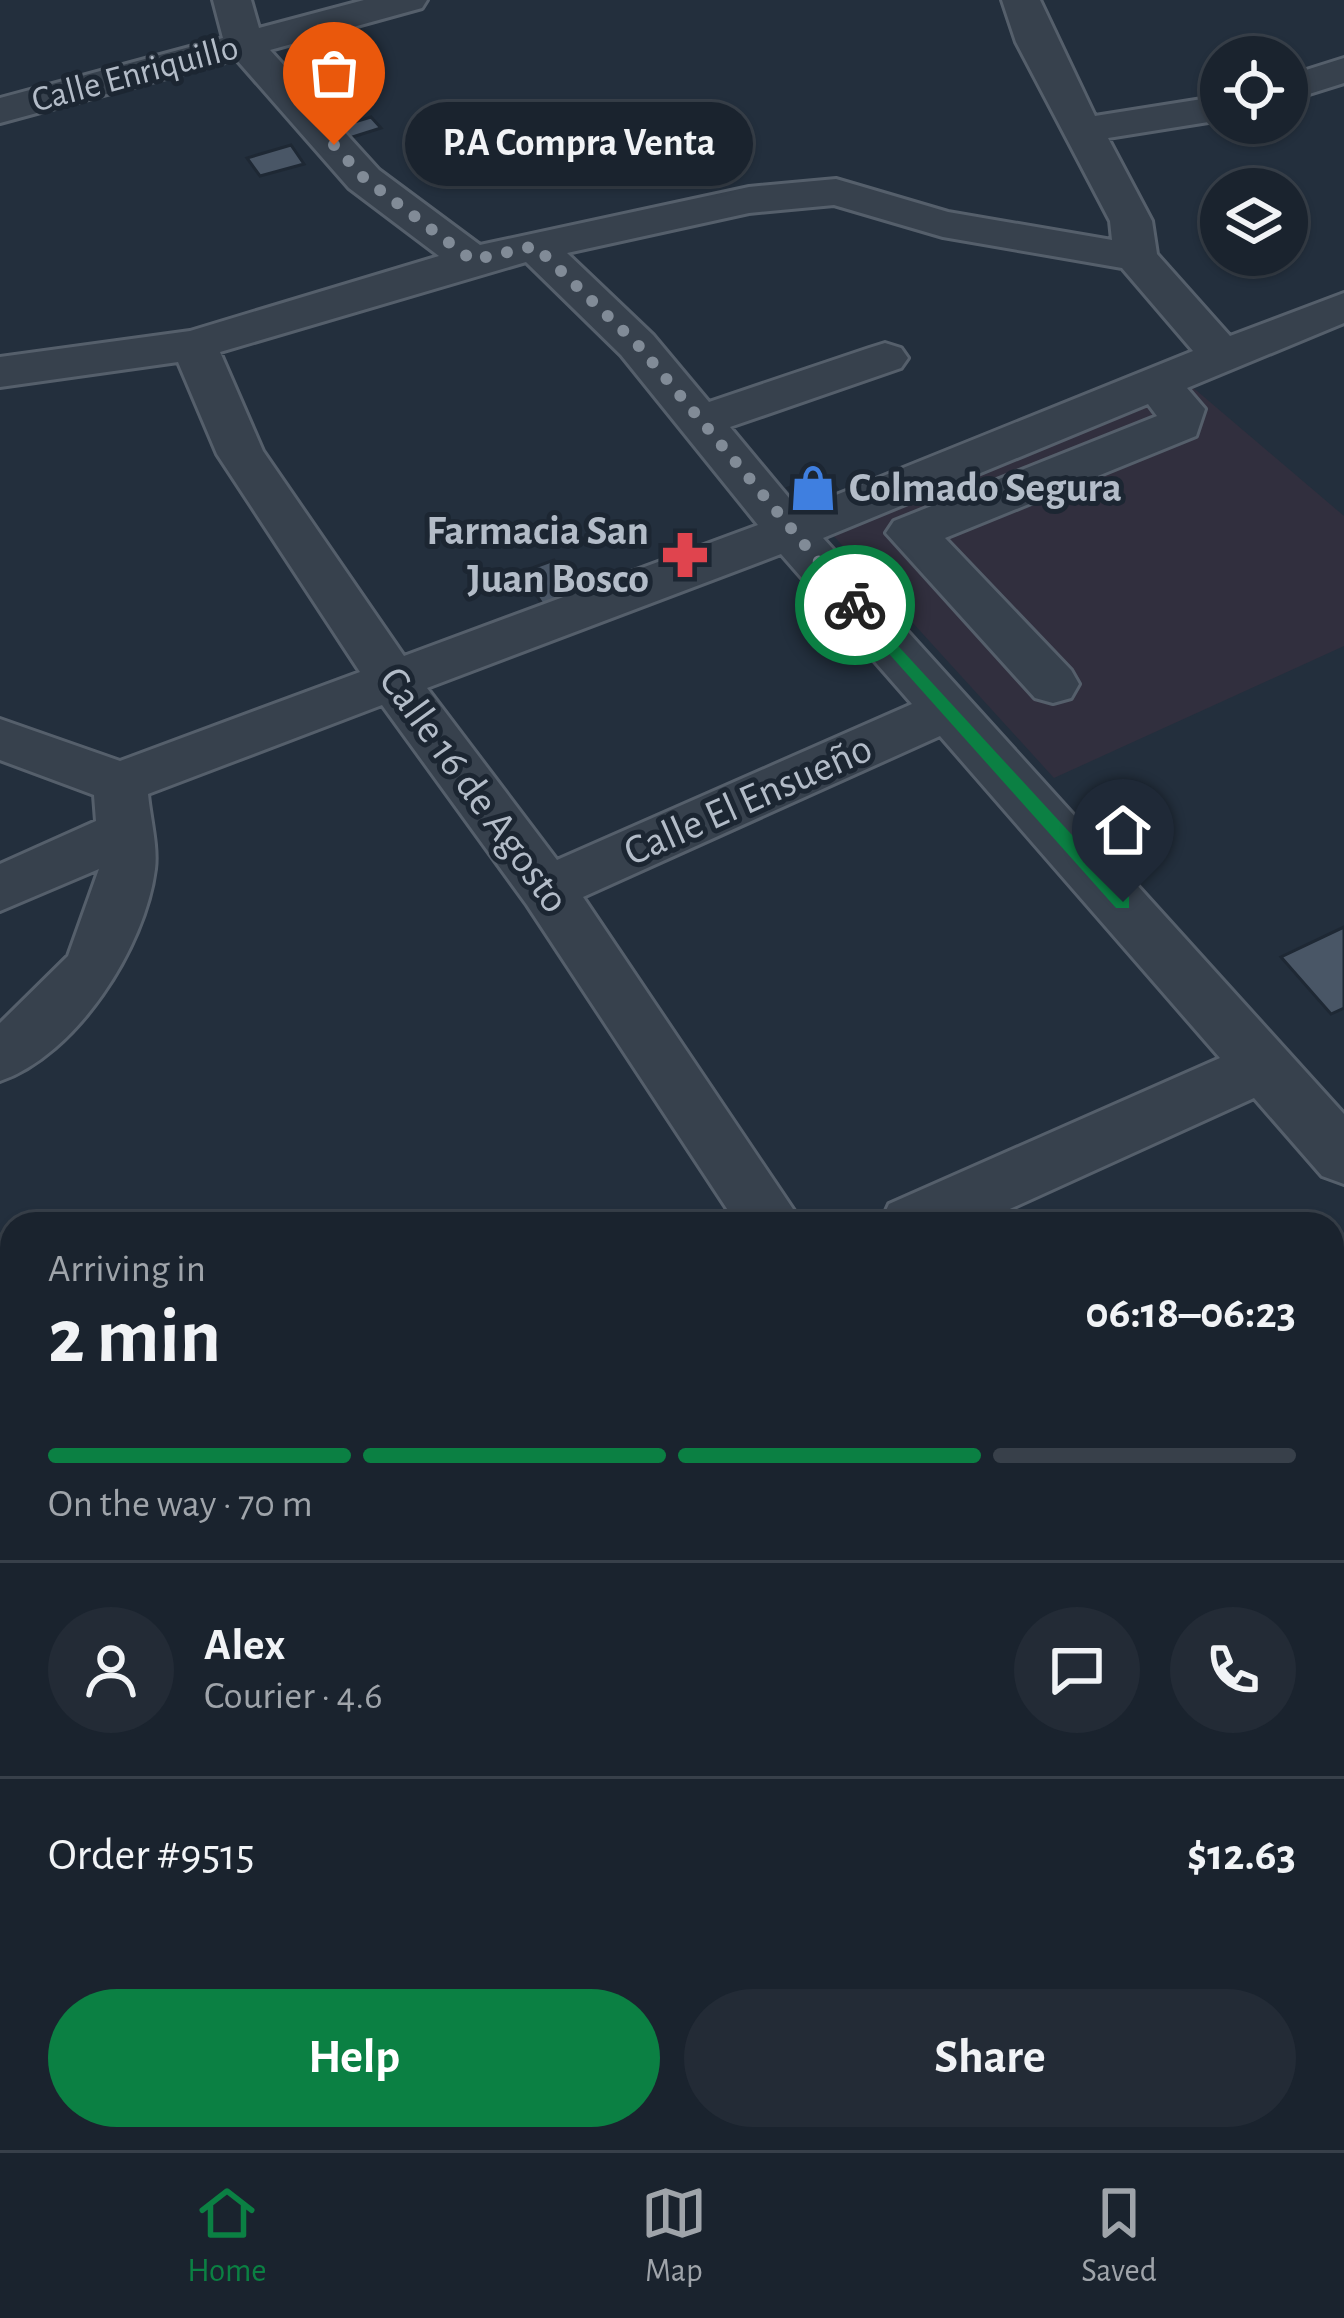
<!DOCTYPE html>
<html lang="en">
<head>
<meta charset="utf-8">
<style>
  body { margin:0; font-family:"Alegreya Sans",sans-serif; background:#232b36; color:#f1f3f6; height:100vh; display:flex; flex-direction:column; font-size:45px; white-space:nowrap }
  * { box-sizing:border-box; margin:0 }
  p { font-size:39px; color:#9fa4aa }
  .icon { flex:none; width:66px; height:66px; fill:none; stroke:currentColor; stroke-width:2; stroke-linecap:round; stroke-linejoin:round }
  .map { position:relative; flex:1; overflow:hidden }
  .drawer { position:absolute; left:0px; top:1212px; width:1344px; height:939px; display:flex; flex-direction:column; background:#1a232e; border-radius:36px 36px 0 0; box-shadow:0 3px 9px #0004,0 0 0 3px #38404a }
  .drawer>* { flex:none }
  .fabs { position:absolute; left:1200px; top:36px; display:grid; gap:24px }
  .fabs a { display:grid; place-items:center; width:108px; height:108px; border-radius:50%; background:#1a232e; box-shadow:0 3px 9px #0004,0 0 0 3px #38404a; font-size:60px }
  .pin { position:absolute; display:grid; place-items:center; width:102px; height:102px; color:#fff; margin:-123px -51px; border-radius:50% 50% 50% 0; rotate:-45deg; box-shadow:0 0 12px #0007 }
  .pin .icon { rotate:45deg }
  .courier { position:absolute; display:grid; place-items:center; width:120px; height:120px; margin:-60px; border:9px solid #0b8043; border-radius:50%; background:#fff; color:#222; box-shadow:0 3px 15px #0007 }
  .bubble { position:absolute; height:84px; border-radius:42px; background:#1a232e; box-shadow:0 3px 9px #0004,0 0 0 3px #38404a; font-size:39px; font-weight:700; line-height:84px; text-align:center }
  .summary em { font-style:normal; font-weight:700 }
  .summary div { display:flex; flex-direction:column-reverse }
  .summary { display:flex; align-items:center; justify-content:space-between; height:204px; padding:0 48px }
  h1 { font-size:78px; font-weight:700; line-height:90px }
  .bar { display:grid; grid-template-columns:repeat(4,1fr); gap:18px 12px; align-content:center; height:144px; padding:0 48px }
  .bar i { height:15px; border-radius:9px; background:#38404a }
  .bar .current { background:#0b8043 }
  .bar p { grid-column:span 4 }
  .line { display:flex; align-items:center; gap:30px; padding:0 48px; border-top:3px solid #38404a }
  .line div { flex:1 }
  .round { display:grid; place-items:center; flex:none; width:126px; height:126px; border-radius:63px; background:#232b36 }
  .action { display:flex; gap:24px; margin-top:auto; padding:24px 48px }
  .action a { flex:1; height:138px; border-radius:72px; background:#0b8043; color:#fff; font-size:48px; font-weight:700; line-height:138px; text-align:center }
  .action a+a { background:#232b36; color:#f1f3f6 }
  .dock { display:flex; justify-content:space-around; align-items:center; height:168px; border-top:3px solid #38404a; background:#1a232e; font-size:33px; color:#9fa4aa }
  .dock a { display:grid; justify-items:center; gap:6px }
  .dock .current { color:#0b8043 }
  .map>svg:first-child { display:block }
  .medical { fill:#312f3e }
  .building { fill:#495666; stroke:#1e2834; stroke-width:3 }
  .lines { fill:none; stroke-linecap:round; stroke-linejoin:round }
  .minor-casing { stroke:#555f6b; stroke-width:6 }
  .minor { fill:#37414d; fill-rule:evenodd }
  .route { fill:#0b8043 }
  .done { stroke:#818b97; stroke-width:12; stroke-dasharray:0 21.6 }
  .labels { text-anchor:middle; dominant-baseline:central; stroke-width:10; stroke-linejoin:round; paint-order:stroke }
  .far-street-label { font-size:36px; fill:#b3bcc8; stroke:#1c2632 }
  .poi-label { font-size:42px; font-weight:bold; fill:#b3bcc8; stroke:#1c2632; text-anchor:start }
  .street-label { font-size:42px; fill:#b3bcc8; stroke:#1c2632 }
</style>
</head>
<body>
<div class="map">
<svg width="1344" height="2150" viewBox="0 0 1344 2150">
  <rect width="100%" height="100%" fill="#232f3d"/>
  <path class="medical" d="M1190 385 1344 516V646L1054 778 830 532Z"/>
  <path class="building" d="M336 67 348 85 313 94 301 76Z
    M371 117 381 128 343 140 334 128Z
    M291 145 304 164 260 176 247 158Z
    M823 474 837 489 802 503 788 488Z
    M554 560 577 593 543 605 521 572Z
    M1344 927V1008L1331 1014 1281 957Z"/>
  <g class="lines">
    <defs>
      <path id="minor" d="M213 0H251L259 28 364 0H427L422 8 270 50 379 170 480 245 749 187 836 179 948 212 1112 240 1110 221 1016 42 1002 0H1040L1095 116 1221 96V120L1108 138 1152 221 1157 254 1230 336 1344 293V323L1187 388 1205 409 1196 436 945 538 1071 670 1079 684 1071 698 1053 703 1035 698 886 533 894 521 1157 416 1148 404 823 538 1344 1114V1184L1322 1176 1254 1098 977 1224H880L889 1204 1220 1058 940 736 583 897 803 1224H737L527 905 382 705 148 794C150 817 158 846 155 869 145 948 76 1055 0 1081V1023L68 956 99 869 0 911V864L96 821 94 795 0 760V719L120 761 360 672 217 454 178 362 0 387V357L190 331 439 256 349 188 236 59 0 123V98L223 38ZM834 205 943 237 1122 268 1193 351 799 510 730 427 901 368 908 358 901 348 885 343 869 348 709 402 653 335 567 253 749 213ZM526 262 621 355 758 525 404 656 263 451 220 352ZM781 554 912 704 557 860 427 688Z
        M1344 58V83L1287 101V76Z
        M1332 2030 1344 2035V2128L1332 2123Z
        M361 2139H448L443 2150H356Z
        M526 2139H649L654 2150H531Z"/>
    </defs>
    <use href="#minor" class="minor-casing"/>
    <use href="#minor" class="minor"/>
  </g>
  <path class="route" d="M855 599 1129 897V908H1116L849 609Z"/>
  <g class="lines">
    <path class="done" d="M334 145 364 178 472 260 535 246 638 345 855 605"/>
  </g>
  <defs>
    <symbol id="shop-bare" viewBox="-9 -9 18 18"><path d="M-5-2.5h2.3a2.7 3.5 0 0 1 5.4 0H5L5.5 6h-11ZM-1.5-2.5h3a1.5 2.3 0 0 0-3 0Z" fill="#3f7fe0" stroke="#1c2632" stroke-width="2.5" paint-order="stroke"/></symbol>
    <symbol id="pharmacy-bare" viewBox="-9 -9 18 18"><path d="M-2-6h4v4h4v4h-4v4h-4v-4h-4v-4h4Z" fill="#e0444e" stroke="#1c2632" stroke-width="2.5" paint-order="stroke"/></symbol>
  </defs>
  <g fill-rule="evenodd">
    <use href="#shop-bare" x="780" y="455" width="66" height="66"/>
    <use href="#pharmacy-bare" x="652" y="522" width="66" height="66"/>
  </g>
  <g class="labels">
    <g class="far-street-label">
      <text transform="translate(135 74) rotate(-15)">Calle Enriquillo</text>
    </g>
    <g class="poi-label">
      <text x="849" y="488">Colmado Segura</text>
      <text x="649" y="531" text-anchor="end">Farmacia San<tspan x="649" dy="48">Juan Bosco</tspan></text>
    </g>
    <g class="street-label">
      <text transform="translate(474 790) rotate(54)">Calle 16 de Agosto</text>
      <text transform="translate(748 800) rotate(-24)">Calle El Ensueño</text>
    </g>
  </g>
</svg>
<div class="fabs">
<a><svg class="icon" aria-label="locate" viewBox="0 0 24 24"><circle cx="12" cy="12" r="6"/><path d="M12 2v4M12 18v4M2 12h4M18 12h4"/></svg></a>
<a><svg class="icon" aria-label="layers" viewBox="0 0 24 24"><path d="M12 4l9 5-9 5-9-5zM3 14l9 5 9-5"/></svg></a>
</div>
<div class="pin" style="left:334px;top:145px;background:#ea580c"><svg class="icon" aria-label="bag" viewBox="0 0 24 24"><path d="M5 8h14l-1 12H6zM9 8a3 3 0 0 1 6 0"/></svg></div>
<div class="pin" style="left:1123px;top:902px;background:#1f2937"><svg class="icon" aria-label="home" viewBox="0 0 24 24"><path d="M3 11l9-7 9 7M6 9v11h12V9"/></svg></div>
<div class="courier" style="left:855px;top:605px"><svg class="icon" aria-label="bike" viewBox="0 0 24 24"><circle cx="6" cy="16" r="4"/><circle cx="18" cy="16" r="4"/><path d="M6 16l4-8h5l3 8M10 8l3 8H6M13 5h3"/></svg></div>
<div class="bubble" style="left:405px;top:102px;width:348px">P.A Compra Venta</div>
<section class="drawer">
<div class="summary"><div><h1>2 min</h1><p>Arriving in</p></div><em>06:18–06:23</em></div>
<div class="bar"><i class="current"></i><i class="current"></i><i class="current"></i><i></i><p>On the way · 70 m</p></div>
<div class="line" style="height:216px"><a class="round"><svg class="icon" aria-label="person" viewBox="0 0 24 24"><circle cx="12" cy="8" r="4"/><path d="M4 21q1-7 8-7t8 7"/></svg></a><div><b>Alex</b><p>Courier · 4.6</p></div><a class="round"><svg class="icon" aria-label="chat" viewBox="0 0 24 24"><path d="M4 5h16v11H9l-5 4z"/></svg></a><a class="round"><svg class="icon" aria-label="phone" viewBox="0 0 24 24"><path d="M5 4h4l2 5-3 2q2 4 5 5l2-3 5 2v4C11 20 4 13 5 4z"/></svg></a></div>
<div class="line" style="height:156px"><div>Order #9515</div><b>$12.63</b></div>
<div class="action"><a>Help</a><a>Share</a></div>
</section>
</div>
<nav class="dock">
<a class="current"><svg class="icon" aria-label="home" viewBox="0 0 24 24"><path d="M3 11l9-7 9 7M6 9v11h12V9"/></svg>Home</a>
<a><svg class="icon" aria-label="map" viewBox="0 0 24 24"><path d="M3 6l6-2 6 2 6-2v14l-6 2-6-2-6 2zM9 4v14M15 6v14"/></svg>Map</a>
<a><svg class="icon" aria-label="saved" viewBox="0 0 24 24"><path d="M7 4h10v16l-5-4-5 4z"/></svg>Saved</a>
</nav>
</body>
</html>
